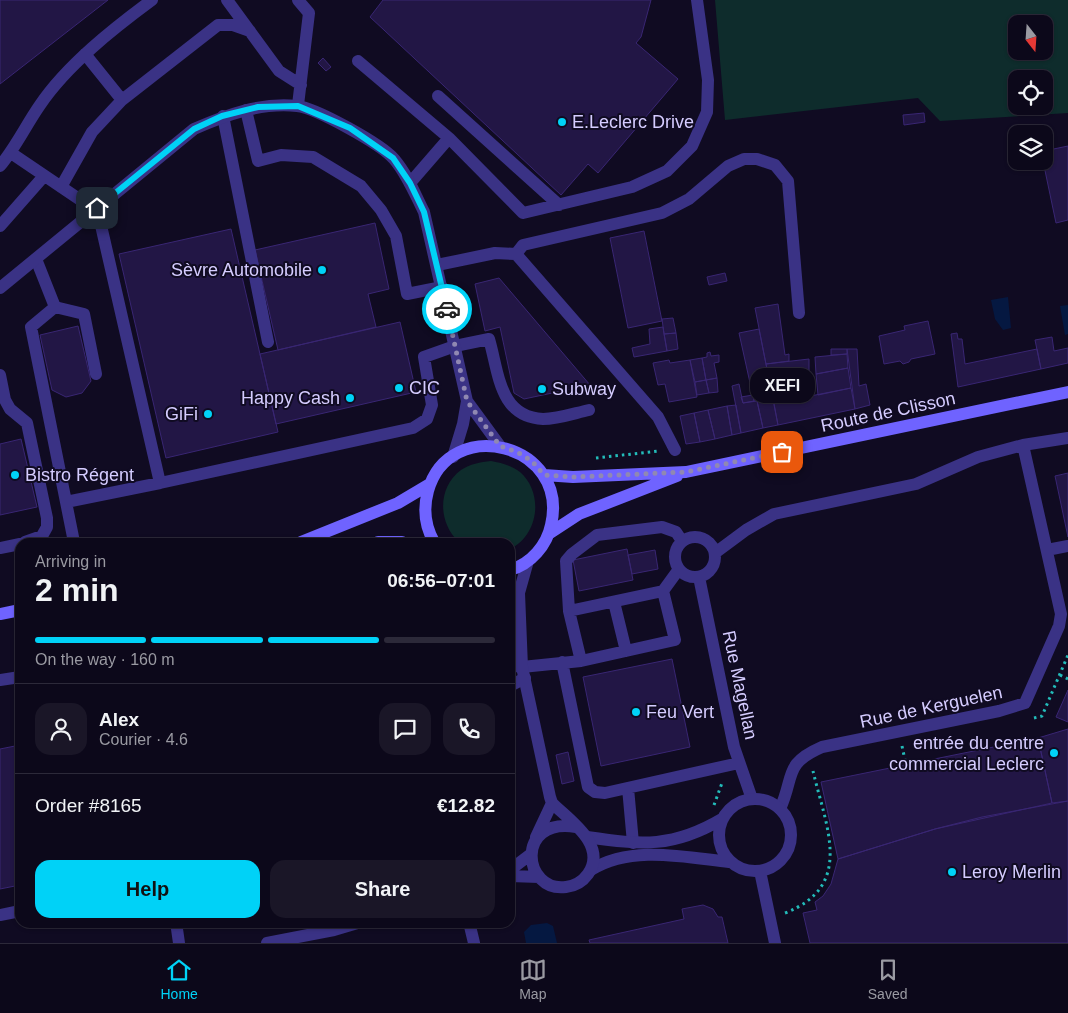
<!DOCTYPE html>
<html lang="en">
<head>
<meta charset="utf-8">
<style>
  body { margin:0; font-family:Helvetica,sans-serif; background:#1a1627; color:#f1f3f6; height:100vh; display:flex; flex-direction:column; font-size:19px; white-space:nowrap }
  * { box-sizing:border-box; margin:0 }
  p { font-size:16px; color:#9a9aa2 }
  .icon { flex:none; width:28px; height:28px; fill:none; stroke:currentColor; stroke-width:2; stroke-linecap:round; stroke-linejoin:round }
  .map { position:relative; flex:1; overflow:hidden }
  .drawer { position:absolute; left:15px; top:538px; width:500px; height:390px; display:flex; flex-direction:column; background:#0c081a; border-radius:15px; box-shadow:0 1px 4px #0004,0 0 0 1px #2c2939 }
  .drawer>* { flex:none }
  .needle { width:32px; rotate:163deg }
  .buttons { position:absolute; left:1008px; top:15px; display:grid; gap:10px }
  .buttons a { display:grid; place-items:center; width:45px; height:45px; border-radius:10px; background:#0c081a; box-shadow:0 1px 4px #0004,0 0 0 1px #2c2939; font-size:25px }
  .pin { position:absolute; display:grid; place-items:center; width:42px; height:42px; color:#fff; margin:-21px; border-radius:10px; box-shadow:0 2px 8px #0006 }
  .courier { position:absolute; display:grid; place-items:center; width:50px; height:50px; margin:-25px; border:4px solid #00d2f7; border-radius:50%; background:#fff; color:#222; box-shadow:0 1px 6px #0007 }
  .bubble { position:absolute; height:35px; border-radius:15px; background:#0c081a; box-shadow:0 1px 4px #0004,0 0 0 1px #2c2939; font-size:16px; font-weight:600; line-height:35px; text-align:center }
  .overview em { font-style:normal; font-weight:600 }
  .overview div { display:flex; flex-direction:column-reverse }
  .overview { display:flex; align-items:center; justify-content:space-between; height:85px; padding:0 20px }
  h1 { font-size:32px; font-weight:600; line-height:38px }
  .bar { display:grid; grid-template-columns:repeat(4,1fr); gap:8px 5px; align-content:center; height:60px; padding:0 20px }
  .bar i { height:6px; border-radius:4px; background:#2c2939 }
  .bar .selected { background:#00d2f7 }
  .bar p { grid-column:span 4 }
  .line { display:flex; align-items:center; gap:12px; padding:0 20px; border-top:1px solid #2c2939 }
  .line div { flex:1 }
  .round { display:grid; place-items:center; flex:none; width:52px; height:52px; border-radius:15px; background:#1a1627 }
  .primary-button { display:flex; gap:10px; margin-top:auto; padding:10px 20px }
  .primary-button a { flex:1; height:58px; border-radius:15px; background:#00d2f7; color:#111; font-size:20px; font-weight:600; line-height:58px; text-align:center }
  .primary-button a+a { background:#1a1627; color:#f1f3f6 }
  .dock { display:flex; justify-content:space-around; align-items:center; height:70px; border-top:1px solid #2c2939; background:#0c081a; font-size:14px; color:#9a9aa2 }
  .dock a { display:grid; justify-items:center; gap:2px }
  .dock .selected { color:#00d2f7 }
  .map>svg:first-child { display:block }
  .green { fill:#0e2c2c; fill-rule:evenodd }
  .water { fill:#051841 }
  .building { fill:#221645; stroke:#392673 }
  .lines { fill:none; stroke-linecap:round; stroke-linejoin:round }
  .path { stroke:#23bcba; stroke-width:3; stroke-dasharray:2.5 4; stroke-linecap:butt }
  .service { stroke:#3a3285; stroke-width:12 }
  .minor { stroke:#3a3285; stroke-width:12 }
  .tertiary { stroke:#3a3285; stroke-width:12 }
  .secondary { stroke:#6f63ff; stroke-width:12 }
  .done { stroke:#9088b2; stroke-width:5; stroke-dasharray:0 9 }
  .route { stroke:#00d2f7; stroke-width:6 }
  .poi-dot { fill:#00d2f7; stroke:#100b22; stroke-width:2 }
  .labels { text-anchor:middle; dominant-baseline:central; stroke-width:4; stroke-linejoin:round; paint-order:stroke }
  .poi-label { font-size:18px; fill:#d5ccff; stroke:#100b22; text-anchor:start }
  .street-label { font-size:18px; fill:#d5ccff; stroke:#100b22 }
</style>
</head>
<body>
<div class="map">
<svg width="1068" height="943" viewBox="0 0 1068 943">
  <rect width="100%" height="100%" fill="#100b22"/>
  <path class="green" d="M715 0H1068V113L940 121 918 98 725 120ZM1016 24H1044V51H1016ZM1016 79H1044V106H1016Z
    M491 461C501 463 511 465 520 472 544 493 539 535 510 549V542H459C438 523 437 488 461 470 470 464 480 462 491 461Z"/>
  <path class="water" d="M1008 297 1011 328 1003 330 995 319 991 300Z
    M1068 305V334L1065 335 1060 306Z
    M547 923 553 926 557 943H526L524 932 531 925Z"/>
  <path class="building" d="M0 0H108L0 84Z
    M383 0H651L641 37 636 43 678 79 598 173 588 164 561 195 370 17Z
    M323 58 331 67 326 71 318 63Z
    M924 113 925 122 904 125 903 115Z
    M1068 146V220L1056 223 1043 161 1044 151Z
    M375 223 389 289 368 294 376 327 278 350 255 250Z
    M231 229 278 432 166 458 119 254Z
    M644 231 662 321 628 328 610 238Z
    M725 273 727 281 709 285 707 277Z
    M499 278 590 385 524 399 514 393 500 327 485 331 475 284Z
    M778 304 785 355 789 354V361L766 364 755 308Z
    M673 318 676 333 664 334 662 319Z
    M928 321 935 354 911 359 909 362 903 364 900 361 884 364 879 336 905 330 904 326Z
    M400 322 416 392 276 424 260 354Z
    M78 326 91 381 82 393 66 397 52 390 40 335Z
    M663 327 667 351 634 357 632 348 650 344 649 329Z
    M759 329 778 425 763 428 757 401H754L739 333Z
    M676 333 678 349 667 351 664 334Z
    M957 333 958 339H962L965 364 1037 349 1041 369 958 387 951 334Z
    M1052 337 1054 351 1068 348V363L1041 369 1035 340Z
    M831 349H847V354L831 355Z
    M847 349H857L859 386 866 384 870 405 855 409Z
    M710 352 711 356 719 355V362L714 363 717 378 706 380 702 358 707 357V353Z
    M847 354 848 368 816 374 815 357Z
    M702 358 706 380 695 382 690 360Z
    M809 359V378L770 382 766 364Z
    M669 360 670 363 690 360 697 397 669 402 665 384 658 385 653 363Z
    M848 368 851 388 818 395 816 374Z
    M717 378 718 392 709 393 706 380Z
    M706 380 709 393 697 395 695 382Z
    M779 381 780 402 851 388 855 409 778 425 770 382Z
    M739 384 743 403 757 401 763 428 741 433 732 386Z
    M753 395 754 401 743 403 741 397Z
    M736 405 741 433 732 435 727 406Z
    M727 406 732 435 715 439 708 410Z
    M708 410 715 439 700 442 694 413Z
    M694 413 700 442 686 444 680 416Z
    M21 439 37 507 0 515V444Z
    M1068 473V537L1055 476Z
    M627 549 633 580 579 591 573 560Z
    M655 550 658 569 632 574 628 555Z
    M672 659 690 747 601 766 583 677Z
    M1068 690V722L1056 717Z
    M1068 729V801L1052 803 1038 738Z
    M1038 738 1052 803 935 829 838 859 821 782Z
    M20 745V885L0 889V749Z
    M568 752 574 781 562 784 556 755Z
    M1068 801V943H810L803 913 817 910 815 902 823 896 831 884 838 859 935 829 982 817Z
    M703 905 713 909 718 917H722L728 943H590L589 940 684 919 682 909Z"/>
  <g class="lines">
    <path class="path" d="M596 458 659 451
      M1060 675 1068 679
      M1034 718 1042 716 1068 655
      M902 746 906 765
      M714 805 722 783
      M785 913C855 886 826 827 813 771"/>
    <path class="service" d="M227 0 279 71 301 85
      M85 54 122 100
      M358 61 449 138 410 183
      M438 96 559 205
      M298 105 309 13 298 0
      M246 110 258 161 281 155 313 157 361 186 381 210 396 236 407 294 442 287
      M223 116 268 342
      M449 138 523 213 632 187 667 171 692 146 707 112 708 80 697 0
      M11 153 79 199 97 208 160 483 413 428 427 419 432 405 424 357 455 346 489 339C499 373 499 417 543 419 558 419 575 413 589 410
      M0 166C16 147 26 125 40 105 67 65 114 28 152 0
      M61 187 92 132 122 100 218 25H233L250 31
      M0 226 44 176
      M516 254 523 245 662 213 689 199 728 166 744 159H757L775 165 788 181 799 313
      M36 259 55 307 31 327 74 542
      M55 307 84 314 96 374
      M0 375 5 400 10 409 27 423 47 518V527L42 536 25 542
      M66 502 160 483
      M675 557a20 20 0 1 1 40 0a20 20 0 1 1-40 0Z
      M0 548 20 544
      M1047 550 1068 546
      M715 553 746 530 774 514 916 484 978 457 1023 445 1068 438
      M699 577 734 747 752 799
      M663 591 679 569
      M614 602 626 651
      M569 611 663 591 675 640 581 661
      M562 662 588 787 595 792 605 793 739 763
      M510 665 522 667 581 661 569 611 566 561 572 554 597 535 662 527 676 532 682 541
      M0 680 20 677
      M510 686 525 678
      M628 788 633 843
      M510 800V820
      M780 809C795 776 783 764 822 747L999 711 1025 703 1059 626 1061 614 1023 445
      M0 915 20 911
      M176 922 179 943
      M469 922 474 943"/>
    <path class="minor" d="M437 265 495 253 516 254 658 417 675 450
      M0 288 194 129C226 115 261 102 297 106 316 108 381 144 394 159 407 174 415 194 424 212L467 401 463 424 453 457
      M467 401 500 446
      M719 835a36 36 0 1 1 72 0a36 36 0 1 1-72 0Z
      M587 837C642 845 673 848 722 819
      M591 870C631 845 684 857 729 862
      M760 871 775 943"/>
    <path class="tertiary" d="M528 561 519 593 522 667 550 797 552 803C569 820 608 845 588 874 583 881 575 886 566 887 523 893 514 817 576 827
      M510 639 519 659
      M536 837 552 803
      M510 870 531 854
      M510 876 539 877
      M267 943 334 930 361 922"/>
    <path class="secondary" d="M544 475 573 477 686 472 1068 392
      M550 533 579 514 677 476
      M301 542 398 503 430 484
      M378 542H402
      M434 542C425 526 423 509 428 491 449 414 570 443 551 525 547 545 531 564 510 570
      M0 614 20 610"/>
  </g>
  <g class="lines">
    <path class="done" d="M447 309 467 401 500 446 517 452 532 461 544 475 573 477 686 472 782 452"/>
    <path class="route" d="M97 208 194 129 222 116 258 107 298 106 350 128 393 158 410 183 424 212 447 309"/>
  </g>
  <g class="poi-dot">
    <circle cx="562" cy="122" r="5"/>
    <circle cx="322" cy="270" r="5"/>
    <circle cx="399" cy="388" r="5"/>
    <circle cx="542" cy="389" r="5"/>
    <circle cx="350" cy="398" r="5"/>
    <circle cx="208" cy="414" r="5"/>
    <circle cx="15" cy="475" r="5"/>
    <circle cx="636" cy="712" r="5"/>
    <circle cx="1054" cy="753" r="5"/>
    <circle cx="952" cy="872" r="5"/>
  </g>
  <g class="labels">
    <g class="poi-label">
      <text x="572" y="122">E.Leclerc Drive</text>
      <text x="312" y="270" text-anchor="end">Sèvre Automobile</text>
      <text x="409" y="388">CIC</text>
      <text x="552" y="389">Subway</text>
      <text x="340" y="398" text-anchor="end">Happy Cash</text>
      <text x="198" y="414" text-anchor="end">GiFi</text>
      <text x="25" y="475">Bistro Régent</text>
      <text x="646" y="712">Feu Vert</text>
      <text x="1044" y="743" text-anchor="end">entrée du centre<tspan x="1044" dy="21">commercial Leclerc</tspan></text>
      <text x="962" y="872">Leroy Merlin</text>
    </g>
    <g class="street-label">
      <text transform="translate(888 412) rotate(-12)">Route de Clisson</text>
      <text transform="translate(740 685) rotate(78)">Rue Magellan</text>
      <text transform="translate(931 707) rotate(-12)">Rue de Kerguelen</text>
    </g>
  </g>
</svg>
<div class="buttons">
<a><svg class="needle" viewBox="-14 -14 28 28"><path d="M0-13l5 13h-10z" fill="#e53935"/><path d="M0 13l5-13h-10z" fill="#9a9aa2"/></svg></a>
<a><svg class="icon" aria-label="locate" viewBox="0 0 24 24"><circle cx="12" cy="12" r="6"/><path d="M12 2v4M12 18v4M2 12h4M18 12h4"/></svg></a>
<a><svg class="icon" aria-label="layers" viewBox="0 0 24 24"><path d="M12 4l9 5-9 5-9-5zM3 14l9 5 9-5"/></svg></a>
</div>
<div class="pin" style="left:782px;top:452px;background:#ea580c"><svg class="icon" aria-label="bag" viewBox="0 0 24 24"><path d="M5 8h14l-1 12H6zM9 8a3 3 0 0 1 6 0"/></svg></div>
<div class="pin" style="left:97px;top:208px;background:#1f2937"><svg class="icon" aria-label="home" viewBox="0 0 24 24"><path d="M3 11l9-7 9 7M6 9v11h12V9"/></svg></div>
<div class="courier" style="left:447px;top:309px"><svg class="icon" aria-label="car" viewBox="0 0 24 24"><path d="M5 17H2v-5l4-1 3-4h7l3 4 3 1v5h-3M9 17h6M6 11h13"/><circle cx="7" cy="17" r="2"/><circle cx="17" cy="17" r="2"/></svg></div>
<div class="bubble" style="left:750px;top:368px;width:65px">XEFI</div>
<section class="drawer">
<div class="overview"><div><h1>2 min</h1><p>Arriving in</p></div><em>06:56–07:01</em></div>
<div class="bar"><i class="selected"></i><i class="selected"></i><i class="selected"></i><i></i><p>On the way · 160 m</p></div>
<div class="line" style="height:90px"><a class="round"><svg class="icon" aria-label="person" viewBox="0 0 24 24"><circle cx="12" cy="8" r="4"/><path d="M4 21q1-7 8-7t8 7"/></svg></a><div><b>Alex</b><p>Courier · 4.6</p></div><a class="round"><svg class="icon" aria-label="chat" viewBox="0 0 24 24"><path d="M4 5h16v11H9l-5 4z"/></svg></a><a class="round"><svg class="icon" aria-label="phone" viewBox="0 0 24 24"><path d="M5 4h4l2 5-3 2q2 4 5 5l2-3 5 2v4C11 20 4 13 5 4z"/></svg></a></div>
<div class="line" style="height:65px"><div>Order #8165</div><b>€12.82</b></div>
<div class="primary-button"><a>Help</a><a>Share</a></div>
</section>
</div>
<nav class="dock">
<a class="selected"><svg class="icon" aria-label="home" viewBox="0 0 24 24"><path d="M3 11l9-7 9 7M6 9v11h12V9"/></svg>Home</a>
<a><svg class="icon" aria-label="map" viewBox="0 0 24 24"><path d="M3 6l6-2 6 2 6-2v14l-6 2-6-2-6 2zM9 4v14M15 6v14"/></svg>Map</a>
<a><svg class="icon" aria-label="saved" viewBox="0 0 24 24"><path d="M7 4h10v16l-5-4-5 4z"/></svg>Saved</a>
</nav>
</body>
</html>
